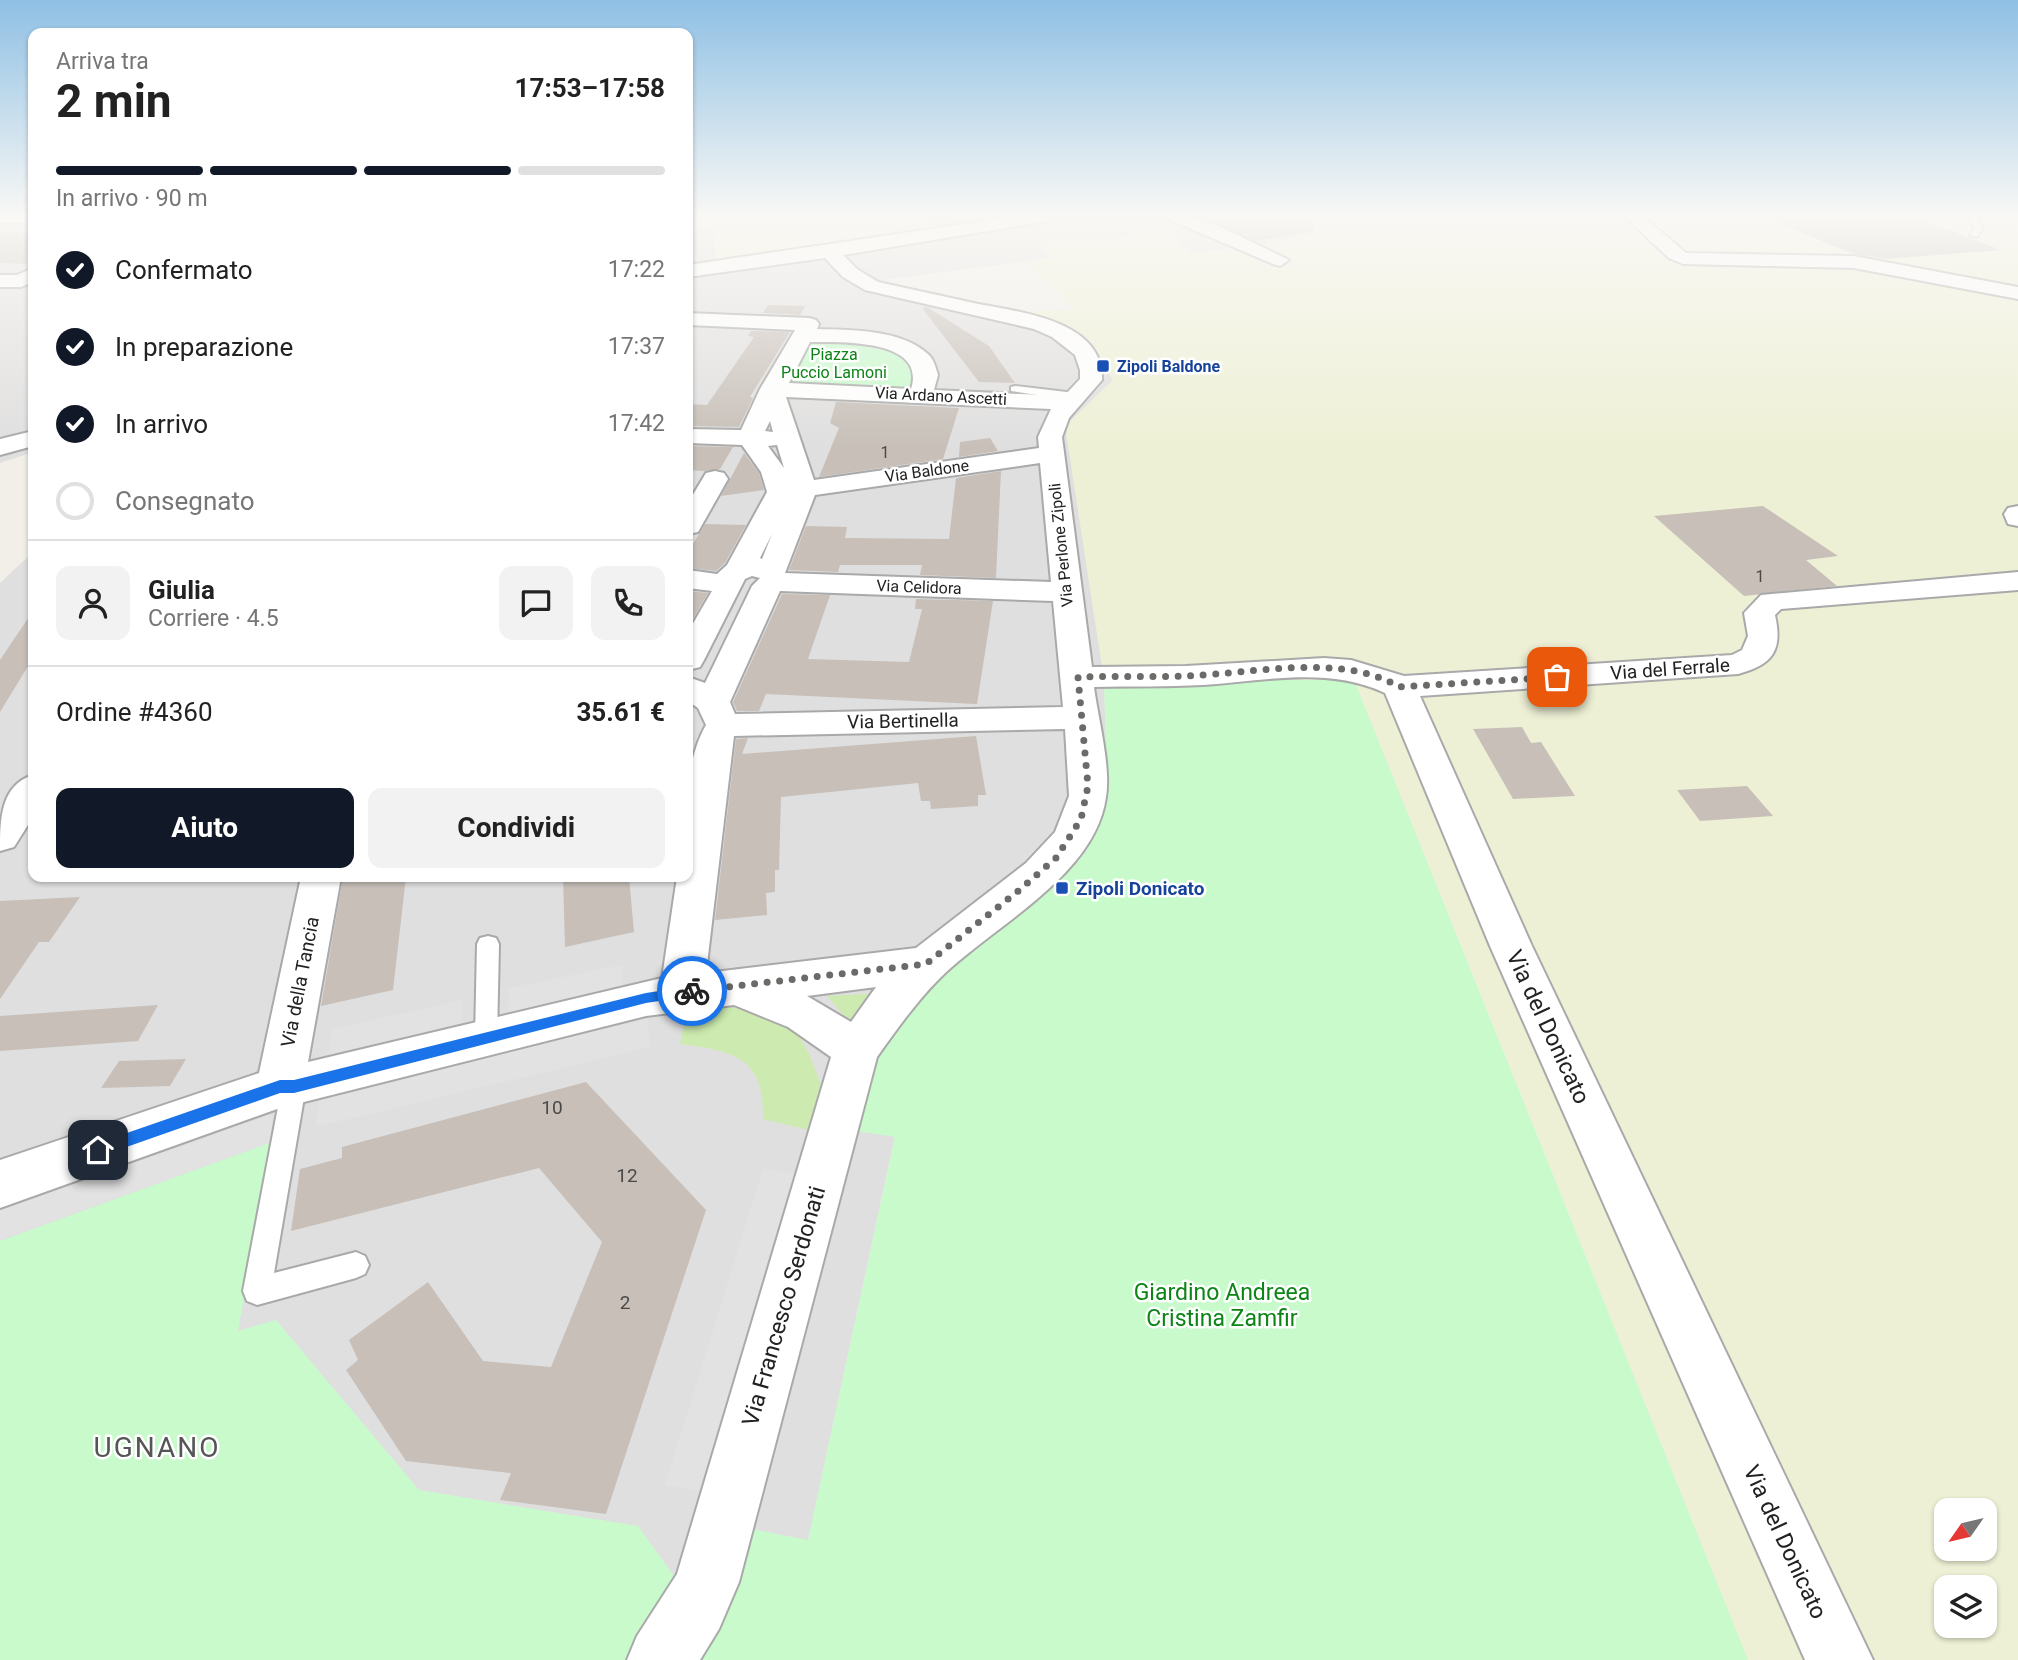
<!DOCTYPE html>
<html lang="it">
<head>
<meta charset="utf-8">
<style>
  body { margin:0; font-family:Roboto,sans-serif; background:#f2f2f2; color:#222; height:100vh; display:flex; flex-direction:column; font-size:26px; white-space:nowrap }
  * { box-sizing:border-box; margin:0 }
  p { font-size:23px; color:#767676 }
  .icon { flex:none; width:38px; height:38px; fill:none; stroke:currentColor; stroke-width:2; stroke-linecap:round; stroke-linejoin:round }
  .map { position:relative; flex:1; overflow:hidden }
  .side { position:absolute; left:28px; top:28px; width:665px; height:854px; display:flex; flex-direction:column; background:#fff; border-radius:14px; box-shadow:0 2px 5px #0004 }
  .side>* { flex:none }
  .needle { width:46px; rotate:236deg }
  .fabs { position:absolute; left:1934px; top:1498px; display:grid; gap:14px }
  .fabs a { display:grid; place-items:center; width:63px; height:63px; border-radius:14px; background:#fff; box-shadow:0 2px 5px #0004; font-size:35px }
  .pin { position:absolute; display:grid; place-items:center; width:60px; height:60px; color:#fff; margin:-30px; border-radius:14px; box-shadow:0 4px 10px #0006 }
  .courier { position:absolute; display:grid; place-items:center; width:70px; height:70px; margin:-35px; border:5px solid #1a73e8; border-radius:50%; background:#fff; color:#222; box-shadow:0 2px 9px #0007 }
  .summary em { font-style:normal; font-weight:700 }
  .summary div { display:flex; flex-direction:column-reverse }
  .summary { display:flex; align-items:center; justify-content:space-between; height:119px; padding:0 28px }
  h1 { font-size:46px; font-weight:700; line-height:52px }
  .bar { display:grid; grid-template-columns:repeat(4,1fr); gap:10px 7px; align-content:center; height:84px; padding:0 28px }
  .bar i { height:9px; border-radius:5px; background:#e0e0e0 }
  .bar .current { background:#111827 }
  .bar p { grid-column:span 4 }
  .line { display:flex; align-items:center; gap:18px; padding:0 28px; border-top:2px solid #e0e0e0 }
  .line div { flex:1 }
  .round { display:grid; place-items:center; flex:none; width:74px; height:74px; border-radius:14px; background:#f2f2f2 }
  ol { padding:0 28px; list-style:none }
  li { display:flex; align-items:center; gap:21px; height:77px }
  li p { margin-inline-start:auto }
  li .icon { padding:7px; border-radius:50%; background:#111827; color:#fff; stroke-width:4 }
  li:last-child { color:#767676 }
  li i { width:38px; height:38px; border:4px solid #e0e0e0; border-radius:50% }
  .action { display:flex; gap:14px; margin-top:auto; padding:14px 28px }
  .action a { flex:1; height:80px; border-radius:14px; background:#111827; color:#fff; font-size:28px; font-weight:700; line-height:80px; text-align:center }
  .action a+a { background:#f2f2f2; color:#222 }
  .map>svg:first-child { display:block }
  .residential { fill:#e0dfdf }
  .farmland { fill:#eef0d5; fill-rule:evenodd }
  .grass { fill:#cdebb0 }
  .park { fill:#c8facc }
  .parking { fill:#e2e2e2 }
  .building { fill:#c7bfb8 }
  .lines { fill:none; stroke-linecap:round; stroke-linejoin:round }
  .lane-casing { stroke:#a9a9a9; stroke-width:4 }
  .street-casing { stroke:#a9a9a9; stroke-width:4 }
  .lane { fill:#fff; fill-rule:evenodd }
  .street { fill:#fff; fill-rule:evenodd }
  .route { fill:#1a73e8 }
  .done { stroke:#6b6a68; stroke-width:7; stroke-dasharray:0 12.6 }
  .transit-dot { fill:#1a4fb4; stroke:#fff; stroke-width:2.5 }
  .labels { text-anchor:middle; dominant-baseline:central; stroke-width:5; stroke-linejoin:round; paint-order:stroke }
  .far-park-label { font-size:16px; fill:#0c8416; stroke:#fff }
  .far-transit-label { font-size:16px; font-weight:bold; fill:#164399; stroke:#fff; text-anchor:start }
  .far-street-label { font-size:16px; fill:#222; stroke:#fff }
  .number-label { font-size:16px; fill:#4b4948 }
  .street-label { font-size:19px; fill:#222; stroke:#fff }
  .transit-label { font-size:19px; font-weight:bold; fill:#164399; stroke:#fff; text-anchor:start }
  .near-number-label { font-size:19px; fill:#4b4948 }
  .near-street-label { font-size:23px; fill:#222; stroke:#fff }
  .near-park-label { font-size:23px; fill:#0c8416; stroke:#fff }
  .near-quarter-label { font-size:28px; letter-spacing:2px; fill:#555; stroke:#fff }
</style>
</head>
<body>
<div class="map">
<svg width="2018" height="1660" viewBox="0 0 2018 1660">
  <rect width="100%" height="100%" fill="#f2efe9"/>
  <path class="residential" d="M0 216H33V452L0 463Z
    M919 216H997L1004 219 1022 216H1237L1294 238 1234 249 1190 252 1171 233 1038 242 1051 258 883 280 1062 326 1095 349 1113 380 1104 680 1107 780 1086 852 965 955 895 1136 808 1541 690 1660H0V583L33 552V877H688V231L714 229 716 263 928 231Z"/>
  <path class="farmland" d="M688 216H788L800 253 716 263 714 229 688 231Z
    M1237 216H2018V1660H1748L1354 680H1104L1065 426 1113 380 1095 349 1062 326 1015 312 1076 310 1026 261 1050 258 1037 242 1171 233 1190 252 1234 249 1292 238ZM1946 1510H1984V1549H1946ZM1946 1587H1984V1626H1946Z"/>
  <path class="grass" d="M881 993 853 1026 827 996Z
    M721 1007 745 1008 796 1030 809 1054 822 1087 813 1131 763 1119C765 1057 733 1051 680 1044L687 1008Z"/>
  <path class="park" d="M811 337 874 342 909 354 918 392 783 387Z
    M1104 680H1354L1748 1660H690L746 1528 808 1540 895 1137 856 1131 876 1062 889 1037 911 1008 965 955 1086 852 1107 780Z
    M272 1142 238 1331 276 1320 419 1490 638 1526 676 1579 626 1660H0V1241Z"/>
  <path class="parking" d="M622 965 623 989 508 1013 509 988Z
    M463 1000 462 1025 328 1055 332 1029Z
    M647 1016 650 1047 315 1127 321 1092Z
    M272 1114V1142L0 1240V1210Z
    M763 1169 803 1174 713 1493 665 1485Z"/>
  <path class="building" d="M1195 216H1312L1313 232 1255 241Z
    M1762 216H1912L2001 250 1885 259 1851 253Z
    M0 232 33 233V264L0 263Z
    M768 305 805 306 800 315 763 313Z
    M927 307 989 346 1015 383 979 382 922 308Z
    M751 331 790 332 750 397 753 398 739 427 688 426V404L707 405 754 337 748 336Z
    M836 402 959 408 943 459 819 477 839 428 830 423Z
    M990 438 998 451 959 457 960 442Z
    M688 446 733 447 720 469 704 471 688 470Z
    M744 453 759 473 764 490 721 496Z
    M1001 471 996 578 920 575 922 565H840L838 572 789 570 806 526 847 527 845 538 949 539 956 478Z
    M1763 506 1838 556 1806 560 1837 586 1744 596 1654 516Z
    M705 524 746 525 725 563 716 571 688 568V552Z
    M688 591 708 593 688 627Z
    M782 594 830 595 808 659 909 662 922 609H915L916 599 993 601 977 704 766 694 759 711H737L733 702Z
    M33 611V658L0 712V660Z
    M1522 727 1531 743 1541 742 1575 796 1513 799 1473 729Z
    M976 736 986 795H978V806L931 809 930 801H921L918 783 781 797 779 870H775V892L766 893 767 915 715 920 736 739 748 738 742 754Z
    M1747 786 1773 816 1700 821 1677 790Z
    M343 877H406L393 990 321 1006Z
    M563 877H629L634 932 565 947Z
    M80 897 49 942H39L0 999V901Z
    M158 1005 138 1041 0 1051V1016Z
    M186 1059 170 1086 101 1088 119 1061Z
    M586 1082 706 1210 606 1514 500 1500 511 1473 406 1461 346 1370 358 1360 349 1340 428 1282 483 1361 551 1367 602 1242 539 1168 291 1231 300 1169 342 1158V1147Z"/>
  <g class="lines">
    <defs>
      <path id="lane" d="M1968 216H1976L1983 228 1977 237 1970 235 1975 228Z
        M1015 386 1075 393 1081 397 1075 401 1011 391V387Z
        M488 936 496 938 499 944 497 1038 494 1045 486 1048 478 1045 475 1038 477 944 480 938Z
        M294 1076 302 1079 306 1086 274 1273 356 1252 365 1256 369 1265 365 1274 356 1278 257 1305 247 1301 243 1291 282 1086 286 1079Z"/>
      <path id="street" d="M0 216H33V223H0Z
        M1018 216H1057L1048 221 843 255 857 269 878 282C910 289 942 296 974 303 1017 312 1104 319 1102 380L1069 418 1062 437 1092 667 1186 666 1324 658 1351 660 1404 676 1732 655 1742 650 1748 636 1744 613 1761 595 2018 572V590L1781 609 1775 615C1783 650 1773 665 1738 674L1420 696 1532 946 1873 1660H1805L1490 946 1385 693C1328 666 1264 681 1203 685 1167 687 1131 686 1094 687 1098 718 1111 766 1106 797 1095 877 992 926 940 978 916 1002 897 1029 877 1057L739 1582 719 1629 700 1660H627L637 1636 677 1574 831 1057 788 1027 734 1005 646 1016 280 1108 0 1208V1160L259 1073 301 877H341L308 1062 662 978 677 877H688C688 828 681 768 706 725L698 708 688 701V677L705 683 752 586 760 578 752 576 745 579 704 660 700 667 688 670V632L712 591 688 588V570L717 574 727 565 767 492 761 472 742 445 688 443V429L741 430 760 389 795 330 688 325V313L809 318 816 320 819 324 817 329C851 330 902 329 929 355 934 360 936 368 938 375L934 390 1064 396 1080 379V370L1075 355 1052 337 1034 329 865 290 843 277 825 258 688 277V265ZM810 342C842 342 927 339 911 389L789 383ZM786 397 1051 409 1038 437 1039 448 814 480ZM770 421 773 432 765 431ZM777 445 784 468 768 446ZM1040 463 1051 582 785 573 815 495ZM772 534 762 559 760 558ZM780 591 1053 601 1063 707 735 714 730 702ZM1065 729 1069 796 1055 832 1026 863 916 948 706 973 734 736ZM876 987 851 1022 807 996Z
        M1161 216H1187L1217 225 1289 260 1280 266 1273 264Z
        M1624 216H1643L1686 253 1854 256 2018 287V299L1854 268 1683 264 1669 258Z
        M33 268V282L21 287H0V275H17Z
        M33 431V446L0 455V439Z
        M715 471 724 473 728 479 698 532 688 534V503L706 473Z
        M2018 506V526L2008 524 2004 514 2008 508Z
        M33 775V817L14 847 0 851C0 821 0 785 33 775Z"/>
    </defs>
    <use href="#lane" class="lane-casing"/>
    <use href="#street" class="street-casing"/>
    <use href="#lane" class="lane"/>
    <use href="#street" class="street"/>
  </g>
  <linearGradient id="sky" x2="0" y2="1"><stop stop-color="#8fc0e4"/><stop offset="0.48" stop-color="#f9f8f5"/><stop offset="1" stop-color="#f9f8f5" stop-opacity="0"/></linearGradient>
  <rect width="2018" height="448" fill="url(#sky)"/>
  <path class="route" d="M692 986 698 991 692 996 646 1003 294 1093H280L98 1157 91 1150 98 1143 280 1080H294L646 993Z"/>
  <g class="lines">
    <path class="done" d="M692 991 926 964 1017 892 1056 858 1081 819 1088 786 1078 677C1114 676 1150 677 1186 676 1251 674 1342 652 1399 687L1557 677"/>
  </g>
  <g class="transit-dot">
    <rect x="1096" y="359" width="14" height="14" rx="3.5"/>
    <rect x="1055" y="881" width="14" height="14" rx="3.5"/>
  </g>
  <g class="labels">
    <g class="far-park-label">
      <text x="834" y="354">Piazza<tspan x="834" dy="18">Puccio Lamoni</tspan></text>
    </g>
    <g class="far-transit-label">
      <text x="1117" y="366">Zipoli Baldone</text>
    </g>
    <g class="far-street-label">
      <text transform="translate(941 396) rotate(3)">Via Ardano Ascetti</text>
      <text transform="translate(927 471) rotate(-8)">Via Baldone</text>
      <text transform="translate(1061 545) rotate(-96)">Via Perlone Zipoli</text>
      <text transform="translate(919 587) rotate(2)">Via Celidora</text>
    </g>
    <g class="number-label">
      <text x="885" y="452">1</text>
      <text x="1760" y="576">1</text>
    </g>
    <g class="street-label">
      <text transform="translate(1670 669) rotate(-4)">Via del Ferrale</text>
      <text transform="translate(903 721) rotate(-1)">Via Bertinella</text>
      <text transform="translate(300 982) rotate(-79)">Via della Tancia</text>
    </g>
    <g class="transit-label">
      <text x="1076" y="888">Zipoli Donicato</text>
    </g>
    <g class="near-number-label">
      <text x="552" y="1107">10</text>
      <text x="627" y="1175">12</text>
      <text x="625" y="1302">2</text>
    </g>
    <g class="near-street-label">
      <text transform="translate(1548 1027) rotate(65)">Via del Donicato</text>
      <text transform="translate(784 1306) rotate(-74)">Via Francesco Serdonati</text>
      <text transform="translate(1785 1542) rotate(65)">Via del Donicato</text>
    </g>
    <g class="near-park-label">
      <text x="1222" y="1292">Giardino Andreea<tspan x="1222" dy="26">Cristina Zamfir</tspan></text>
    </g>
    <g class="near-quarter-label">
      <text x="157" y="1447">UGNANO</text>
    </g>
  </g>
</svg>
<div class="fabs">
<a><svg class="needle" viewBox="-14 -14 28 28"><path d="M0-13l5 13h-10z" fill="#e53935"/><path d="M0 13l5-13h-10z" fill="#767676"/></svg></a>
<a><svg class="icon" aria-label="layers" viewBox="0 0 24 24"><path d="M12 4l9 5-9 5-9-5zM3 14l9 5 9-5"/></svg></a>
</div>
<div class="pin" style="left:1557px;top:677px;background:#ea580c"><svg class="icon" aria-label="bag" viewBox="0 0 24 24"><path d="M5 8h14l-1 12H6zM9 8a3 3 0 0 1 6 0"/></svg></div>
<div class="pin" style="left:98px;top:1150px;background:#1f2937"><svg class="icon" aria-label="home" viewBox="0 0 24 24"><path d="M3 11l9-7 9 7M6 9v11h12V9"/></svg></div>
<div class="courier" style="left:692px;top:991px"><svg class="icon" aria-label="bike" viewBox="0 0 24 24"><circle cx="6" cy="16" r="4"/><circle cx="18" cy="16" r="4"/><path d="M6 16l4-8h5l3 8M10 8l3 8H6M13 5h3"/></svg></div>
<section class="side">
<div class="summary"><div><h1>2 min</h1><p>Arriva tra</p></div><em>17:53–17:58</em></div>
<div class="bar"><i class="current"></i><i class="current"></i><i class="current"></i><i></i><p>In arrivo · 90 m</p></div>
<ol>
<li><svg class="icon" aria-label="check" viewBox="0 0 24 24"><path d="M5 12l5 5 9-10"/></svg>Confermato<p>17:22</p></li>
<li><svg class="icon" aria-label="check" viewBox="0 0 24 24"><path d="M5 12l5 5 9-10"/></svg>In preparazione<p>17:37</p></li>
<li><svg class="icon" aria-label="check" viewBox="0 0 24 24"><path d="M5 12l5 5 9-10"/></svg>In arrivo<p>17:42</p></li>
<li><i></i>Consegnato</li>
</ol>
<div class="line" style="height:126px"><a class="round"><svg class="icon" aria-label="person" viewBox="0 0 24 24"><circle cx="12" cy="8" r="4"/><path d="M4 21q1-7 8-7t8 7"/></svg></a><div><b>Giulia</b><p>Corriere · 4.5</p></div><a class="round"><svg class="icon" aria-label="chat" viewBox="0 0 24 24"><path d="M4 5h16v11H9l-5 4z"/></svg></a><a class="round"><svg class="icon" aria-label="phone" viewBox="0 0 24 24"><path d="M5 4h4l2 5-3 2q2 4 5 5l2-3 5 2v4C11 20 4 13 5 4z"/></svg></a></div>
<div class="line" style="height:91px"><div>Ordine #4360</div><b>35.61 €</b></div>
<div class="action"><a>Aiuto</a><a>Condividi</a></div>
</section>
</div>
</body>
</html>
